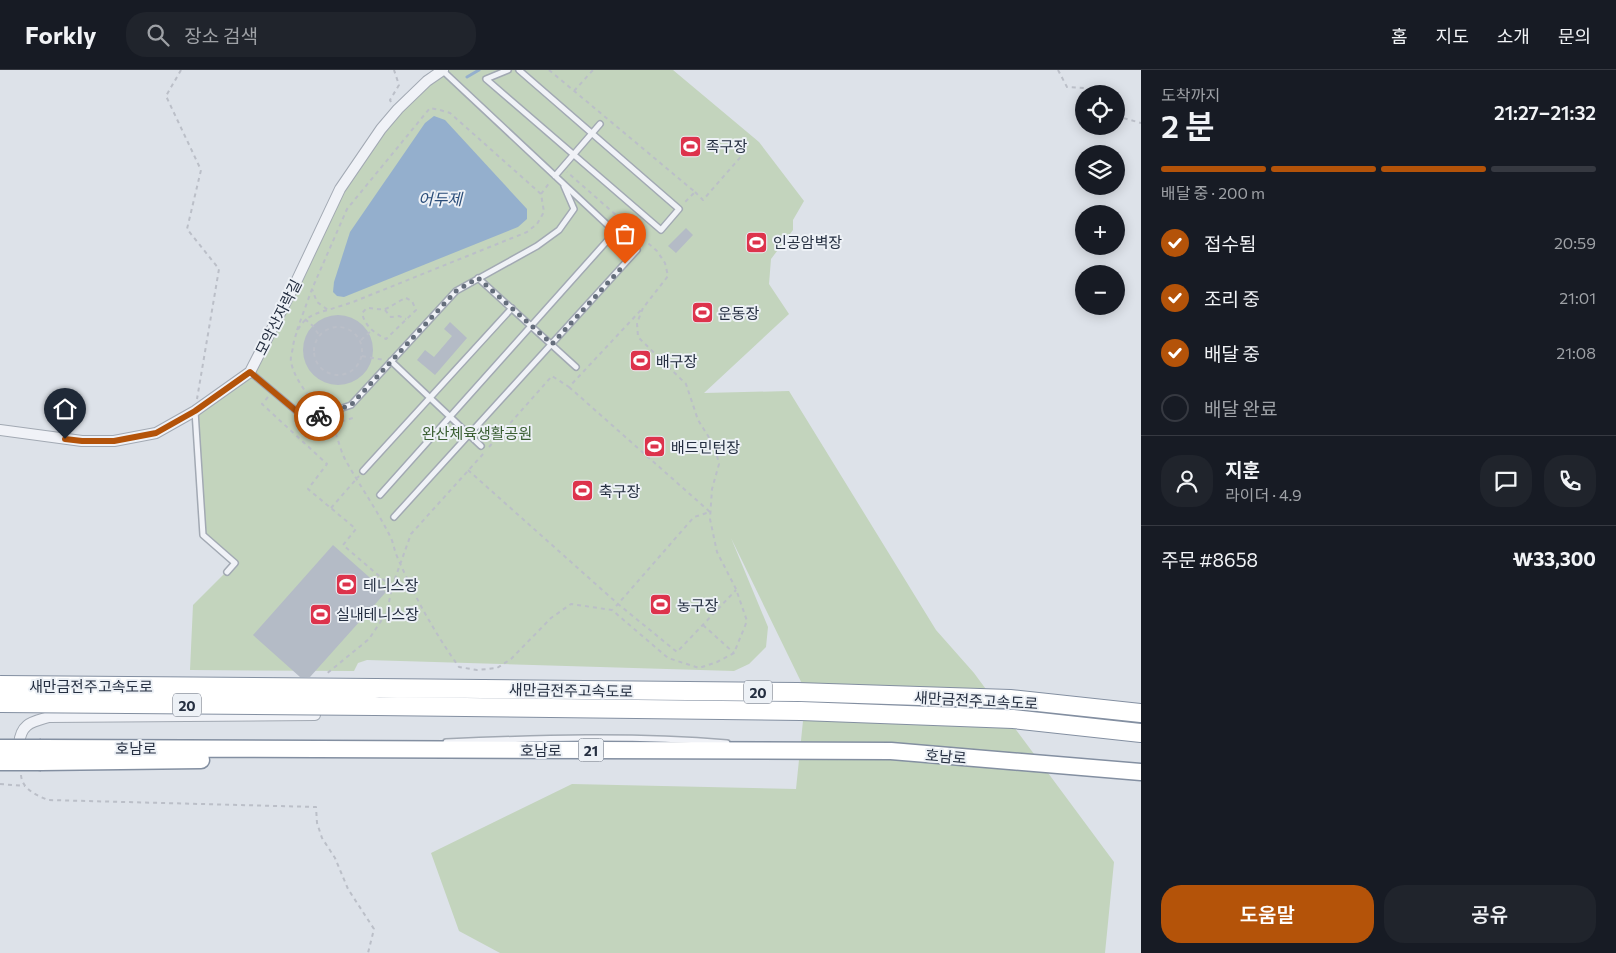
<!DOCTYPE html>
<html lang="ko">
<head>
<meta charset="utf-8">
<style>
  body { margin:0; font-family:Commissioner,"Noto Sans KR",sans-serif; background:#20242c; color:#f1f3f6; height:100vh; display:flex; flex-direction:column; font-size:19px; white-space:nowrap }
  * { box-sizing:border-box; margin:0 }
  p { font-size:16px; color:#9ea1a6 }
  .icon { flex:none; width:28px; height:28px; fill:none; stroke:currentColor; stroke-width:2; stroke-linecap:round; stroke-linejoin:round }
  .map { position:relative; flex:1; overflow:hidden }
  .panel { display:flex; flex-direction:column; background:#171b24; width:475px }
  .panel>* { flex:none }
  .fabs { position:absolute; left:1075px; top:15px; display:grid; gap:10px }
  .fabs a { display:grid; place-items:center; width:50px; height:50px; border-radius:50%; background:#171b24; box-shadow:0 2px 12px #0003; font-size:25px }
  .pin { position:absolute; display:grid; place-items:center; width:42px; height:42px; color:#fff; margin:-51px -21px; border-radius:50% 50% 50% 0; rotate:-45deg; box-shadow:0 0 5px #0007 }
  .pin .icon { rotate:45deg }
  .courier { position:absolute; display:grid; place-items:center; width:50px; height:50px; margin:-25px; border:4px solid #b45309; border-radius:50%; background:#fff; color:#222; box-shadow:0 1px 6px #0007 }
  .overview em { font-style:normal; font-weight:600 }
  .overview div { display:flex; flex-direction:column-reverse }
  .overview { display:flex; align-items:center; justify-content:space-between; height:85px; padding:0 20px }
  h1 { font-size:32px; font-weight:600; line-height:38px }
  .bar { display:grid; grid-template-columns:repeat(4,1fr); gap:8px 5px; align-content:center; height:60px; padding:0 20px }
  .bar i { height:6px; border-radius:4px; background:#363941 }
  .bar .current { background:#b45309 }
  .bar p { grid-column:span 4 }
  .line { display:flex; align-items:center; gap:12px; padding:0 20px; border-top:1px solid #363941 }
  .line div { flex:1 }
  .round { display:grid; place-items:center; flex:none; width:52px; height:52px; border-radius:20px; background:#20242c }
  ol { padding:0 20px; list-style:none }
  li { display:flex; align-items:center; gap:15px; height:55px }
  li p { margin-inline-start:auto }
  li .icon { padding:5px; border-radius:50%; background:#b45309; color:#fff; stroke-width:4 }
  li:last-child { color:#9ea1a6 }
  li i { width:28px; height:28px; border:2px solid #363941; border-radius:50% }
  .primary-button { display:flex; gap:10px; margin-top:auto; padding:10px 20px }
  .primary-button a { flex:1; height:58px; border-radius:20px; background:#b45309; color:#fff; font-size:20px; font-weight:600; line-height:58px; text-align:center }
  .primary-button a+a { background:#20242c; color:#f1f3f6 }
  header { display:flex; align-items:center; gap:30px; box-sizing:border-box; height:70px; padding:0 25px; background:#171b24; border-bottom:1px solid #363941 }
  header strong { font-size:24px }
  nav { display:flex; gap:28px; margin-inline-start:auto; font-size:18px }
  .search { width:350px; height:45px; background:#20242c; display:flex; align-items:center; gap:12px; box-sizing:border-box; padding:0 18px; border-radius:20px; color:#9ea1a6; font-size:19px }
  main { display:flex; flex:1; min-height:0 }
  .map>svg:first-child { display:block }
  .green { fill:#c3d4bd }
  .water { fill:#94afcd }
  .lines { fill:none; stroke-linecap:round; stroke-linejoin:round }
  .stream { stroke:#94afcd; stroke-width:3 }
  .building { fill:#b4bbc6 }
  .service-casing { stroke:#a2a9b3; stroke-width:8 }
  .minor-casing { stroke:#a2a9b3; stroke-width:12 }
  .trunk-casing { stroke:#838fa1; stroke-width:19 }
  .motorway-casing { stroke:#838fa1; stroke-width:20 }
  .path { stroke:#bbbfc8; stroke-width:2; stroke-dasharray:4 4; stroke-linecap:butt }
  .service { stroke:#f0f2f7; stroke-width:5 }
  .minor { stroke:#f0f2f7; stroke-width:10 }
  .trunk { stroke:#fff; stroke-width:16 }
  .motorway { stroke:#fff; stroke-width:18 }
  .trunk-bridge-casing { stroke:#838fa1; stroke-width:19; stroke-linecap:butt }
  .motorway-bridge-casing { stroke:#838fa1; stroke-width:20; stroke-linecap:butt }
  .trunk-bridge { stroke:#fff; stroke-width:16 }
  .motorway-bridge { stroke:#fff; stroke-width:18 }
  .done { stroke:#656e7c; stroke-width:5; stroke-dasharray:0 9 }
  .route { stroke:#b45309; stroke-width:6 }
  .labels { text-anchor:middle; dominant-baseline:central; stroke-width:4; stroke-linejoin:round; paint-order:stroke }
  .shield { fill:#edf1f6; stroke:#616977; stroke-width:1 }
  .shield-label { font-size:14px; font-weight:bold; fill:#252f41 }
  .poi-label { font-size:15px; fill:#252f41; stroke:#edf1f6; text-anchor:start }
  .street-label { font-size:15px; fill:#252f41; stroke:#edf1f6 }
  .park-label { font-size:15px; fill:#395e31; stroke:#edf1f6 }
  .water-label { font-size:16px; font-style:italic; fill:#2a4d79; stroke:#edf1f6 }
</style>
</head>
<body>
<header>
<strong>Forkly</strong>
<div class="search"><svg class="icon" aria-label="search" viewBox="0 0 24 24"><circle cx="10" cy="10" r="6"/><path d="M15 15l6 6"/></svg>장소 검색</div>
<nav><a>홈</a><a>지도</a><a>소개</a><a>문의</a></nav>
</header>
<main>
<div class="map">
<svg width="1141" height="883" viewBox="0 0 1141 883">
  <rect width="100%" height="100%" fill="#dde2e9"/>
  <path class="green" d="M443 0H673L759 72 804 131 793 150V160L771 189 769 214 789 244 704 323 789 321 936 560 974 603 1114 792 1105 883H500L459 861 431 783 572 714 796 719 806 622 731 468 768 557 766 577 749 594 734 601 367 590 358 593 354 601 190 600 193 535 235 493 203 465 195 341 250 302 340 119 381 59Z"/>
  <path class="water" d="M434 46 445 50 527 139V149L518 157 344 227 337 226 333 222 334 212 350 162 425 53Z"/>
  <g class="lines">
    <path class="stream" d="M467 7 479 0"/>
  </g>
  <path class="building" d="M686 158 693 165 676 183 668 176Z
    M303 280a35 35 0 1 1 70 0a35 35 0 1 1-70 0Z
    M450 252 467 268 435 305 417 290 425 280 434 287 452 266 444 259Z
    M333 475 386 522 310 607H300L253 565Z"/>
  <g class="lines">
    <defs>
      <path id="service" d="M508 0 486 9 661 160 679 139 519 0
        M555 106 600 54
        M478 208 576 297
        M391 291 481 376
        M250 302 307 350 351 335 456 221 537 176 559 160 574 139 564 116
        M195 341 203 465 235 493 227 502
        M363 401 512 238
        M380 425 615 162 442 0
        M394 447 637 180
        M446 672C539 668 634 665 727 673"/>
      <path id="minor" d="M0 360 82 371H114L156 363 195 341 250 302 296 212 340 119 381 59 398 39 427 11 443 0
        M19 674C21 653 32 652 49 647L315 645"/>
      <path id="trunk" d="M41 678 891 681 1141 702
        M41 692 201 690"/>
      <path id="motorway" d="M375 618 798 622 1010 629 1141 643
        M375 636 801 641 1013 649 1141 663"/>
    </defs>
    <use href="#service" class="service-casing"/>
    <use href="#minor" class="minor-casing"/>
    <use href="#trunk" class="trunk-casing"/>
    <use href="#motorway" class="motorway-casing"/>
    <path class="path" d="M181 0 166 26 201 100 187 159 219 199 197 329
      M549 0 695 122 684 133
      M1058 0 1067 17 1084 18 1091 24
      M574 21 593 0
      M391 32 390 30 399 15 394 0
      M1116 46 1141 53
      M695 122 703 130 744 83
      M541 124 550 112
      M406 228 412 231 416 240 386 269C374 263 365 256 362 243L367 238C373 238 379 240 384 239 389 239 399 230 406 228Z
      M385 240 391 247 399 246 406 249
      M305 249 313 256 319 265
      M314 281a24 24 0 1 1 48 0a24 24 0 1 1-48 0Z
      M297 260 312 219 347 139 430 38 440 40 450 43 541 124 544 142 537 154 527 162 353 232 328 240 317 232 312 219
      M361 270 372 260
      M362 286 384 290
      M569 317 710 442 694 447 618 534 677 582 736 520
      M268 327 262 334 327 394 308 419 356 459 343 475 392 517 387 542 369 569 325 605
      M318 339C309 326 293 307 291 291 290 287 293 280 293 276 297 254 306 245 328 240
      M327 350C338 360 338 377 346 391 360 416 377 440 390 466 393 472 394 478 396 484 413 524 434 562 459 597L477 600 497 598 511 589 551 548 571 534 612 540 668 588 699 598 717 592 734 583 747 551 736 519 717 482 710 449 712 419 719 394 715 377 698 350 686 314 638 267 637 253 643 238 668 206 665 193 657 181 567 102
      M304 357 309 361 353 348
      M489 377 552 306 569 317 641 240
      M468 400 618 534 613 539
      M331 438 359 406
      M392 517 411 464 484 383
      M703 555 734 583
      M21 705C22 719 36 725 48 730L316 737 317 753 322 768 335 788 348 819 374 859 368 883
      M0 714 25 716"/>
    <use href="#service" class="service"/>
    <use href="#minor" class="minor"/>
    <use href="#trunk" class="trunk"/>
    <use href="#motorway" class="motorway"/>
    <defs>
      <path id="trunk-bridge" d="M0 678H41
        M0 692H41"/>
      <path id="motorway-bridge" d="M0 615 375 618
        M0 633 375 636"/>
    </defs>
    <use href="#trunk-bridge" class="trunk-bridge-casing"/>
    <use href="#motorway-bridge" class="motorway-bridge-casing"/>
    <use href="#trunk-bridge" class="trunk-bridge"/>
    <use href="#motorway-bridge" class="motorway-bridge"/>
  </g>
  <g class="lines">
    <path class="done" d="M319 346 351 335 456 221 478 208 552 274 625 194"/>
    <path class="route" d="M65 369 82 371H114L156 363 195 341 250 302 307 350 319 346"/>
  </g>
  <defs>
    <symbol id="stadium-square" viewBox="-11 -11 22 22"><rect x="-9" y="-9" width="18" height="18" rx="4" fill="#dd334c" stroke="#edf1f6"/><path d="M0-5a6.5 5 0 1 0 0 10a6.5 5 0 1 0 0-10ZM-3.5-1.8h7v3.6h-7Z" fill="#fff"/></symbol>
  </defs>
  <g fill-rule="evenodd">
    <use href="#stadium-square" x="678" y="64" width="25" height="25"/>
    <use href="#stadium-square" x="744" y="160" width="25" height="25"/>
    <use href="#stadium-square" x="690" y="230" width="25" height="25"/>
    <use href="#stadium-square" x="628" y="278" width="25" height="25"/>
    <use href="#stadium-square" x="642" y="364" width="25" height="25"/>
    <use href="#stadium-square" x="570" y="408" width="25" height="25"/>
    <use href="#stadium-square" x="334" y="502" width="25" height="25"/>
    <use href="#stadium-square" x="648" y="522" width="25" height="25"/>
    <use href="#stadium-square" x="308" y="532" width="25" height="25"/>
  </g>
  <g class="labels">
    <g class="shield">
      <rect x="744" y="610.5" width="28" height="23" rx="4"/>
      <rect x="173" y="623.5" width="28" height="23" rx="4"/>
      <rect x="578.5" y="668.5" width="25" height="23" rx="4"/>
    </g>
    <g class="shield-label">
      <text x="758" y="622">20</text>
      <text x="187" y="635">20</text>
      <text x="591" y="680">21</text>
    </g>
    <g class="poi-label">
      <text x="706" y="76">족구장</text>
      <text x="773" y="172">인공암벽장</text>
      <text x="718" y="243">운동장</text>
      <text x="656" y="291">배구장</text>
      <text x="671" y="377">배드민턴장</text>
      <text x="599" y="421">축구장</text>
      <text x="363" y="515">테니스장</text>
      <text x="677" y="535">농구장</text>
      <text x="336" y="544">실내테니스장</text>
    </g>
    <g class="street-label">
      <text transform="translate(278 247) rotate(-63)">모악산자락길</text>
      <text x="91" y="616">새만금전주고속도로</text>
      <text transform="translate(571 620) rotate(1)">새만금전주고속도로</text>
      <text transform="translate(976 630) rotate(3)">새만금전주고속도로</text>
      <text x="136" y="678">호남로</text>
      <text x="541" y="680">호남로</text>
      <text transform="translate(946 686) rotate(5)">호남로</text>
    </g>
    <g class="park-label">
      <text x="477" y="363">완산체육생활공원</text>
    </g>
    <g class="water-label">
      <text x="440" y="128">어두제</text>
    </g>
  </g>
</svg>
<div class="fabs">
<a><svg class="icon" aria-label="locate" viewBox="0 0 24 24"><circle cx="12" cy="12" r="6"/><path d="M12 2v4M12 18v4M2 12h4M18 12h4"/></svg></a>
<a><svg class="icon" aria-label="layers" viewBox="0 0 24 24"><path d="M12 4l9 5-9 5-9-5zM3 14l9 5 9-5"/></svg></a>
<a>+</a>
<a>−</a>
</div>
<div class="pin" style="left:625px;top:194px;background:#ea580c"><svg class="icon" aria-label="bag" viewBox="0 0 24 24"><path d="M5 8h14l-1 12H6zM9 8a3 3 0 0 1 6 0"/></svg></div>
<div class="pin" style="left:65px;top:369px;background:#1f2937"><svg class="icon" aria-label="home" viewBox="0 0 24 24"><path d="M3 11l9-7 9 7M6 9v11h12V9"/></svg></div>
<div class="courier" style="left:319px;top:346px"><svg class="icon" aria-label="bike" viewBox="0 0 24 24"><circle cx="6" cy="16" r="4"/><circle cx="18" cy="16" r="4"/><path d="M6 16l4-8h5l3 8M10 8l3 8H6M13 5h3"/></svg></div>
</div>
<section class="panel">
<div class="overview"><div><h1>2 분</h1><p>도착까지</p></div><em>21:27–21:32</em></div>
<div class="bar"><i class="current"></i><i class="current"></i><i class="current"></i><i></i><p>배달 중 · 200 m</p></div>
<ol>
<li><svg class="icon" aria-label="check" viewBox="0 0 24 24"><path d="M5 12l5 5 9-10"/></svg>접수됨<p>20:59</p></li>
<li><svg class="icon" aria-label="check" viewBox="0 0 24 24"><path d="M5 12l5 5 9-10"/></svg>조리 중<p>21:01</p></li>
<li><svg class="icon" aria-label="check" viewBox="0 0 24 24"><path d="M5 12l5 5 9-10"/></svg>배달 중<p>21:08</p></li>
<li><i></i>배달 완료</li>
</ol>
<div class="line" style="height:90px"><a class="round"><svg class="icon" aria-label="person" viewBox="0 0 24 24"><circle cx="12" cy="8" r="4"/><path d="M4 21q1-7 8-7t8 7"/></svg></a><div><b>지훈</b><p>라이더 · 4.9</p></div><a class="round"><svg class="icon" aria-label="chat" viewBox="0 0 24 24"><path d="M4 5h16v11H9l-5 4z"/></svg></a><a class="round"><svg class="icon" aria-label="phone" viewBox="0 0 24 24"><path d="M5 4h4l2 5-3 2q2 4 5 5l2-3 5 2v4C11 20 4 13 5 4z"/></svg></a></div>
<div class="line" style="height:65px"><div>주문 #8658</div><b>₩33,300</b></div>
<div class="primary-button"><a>도움말</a><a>공유</a></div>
</section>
</main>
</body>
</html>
